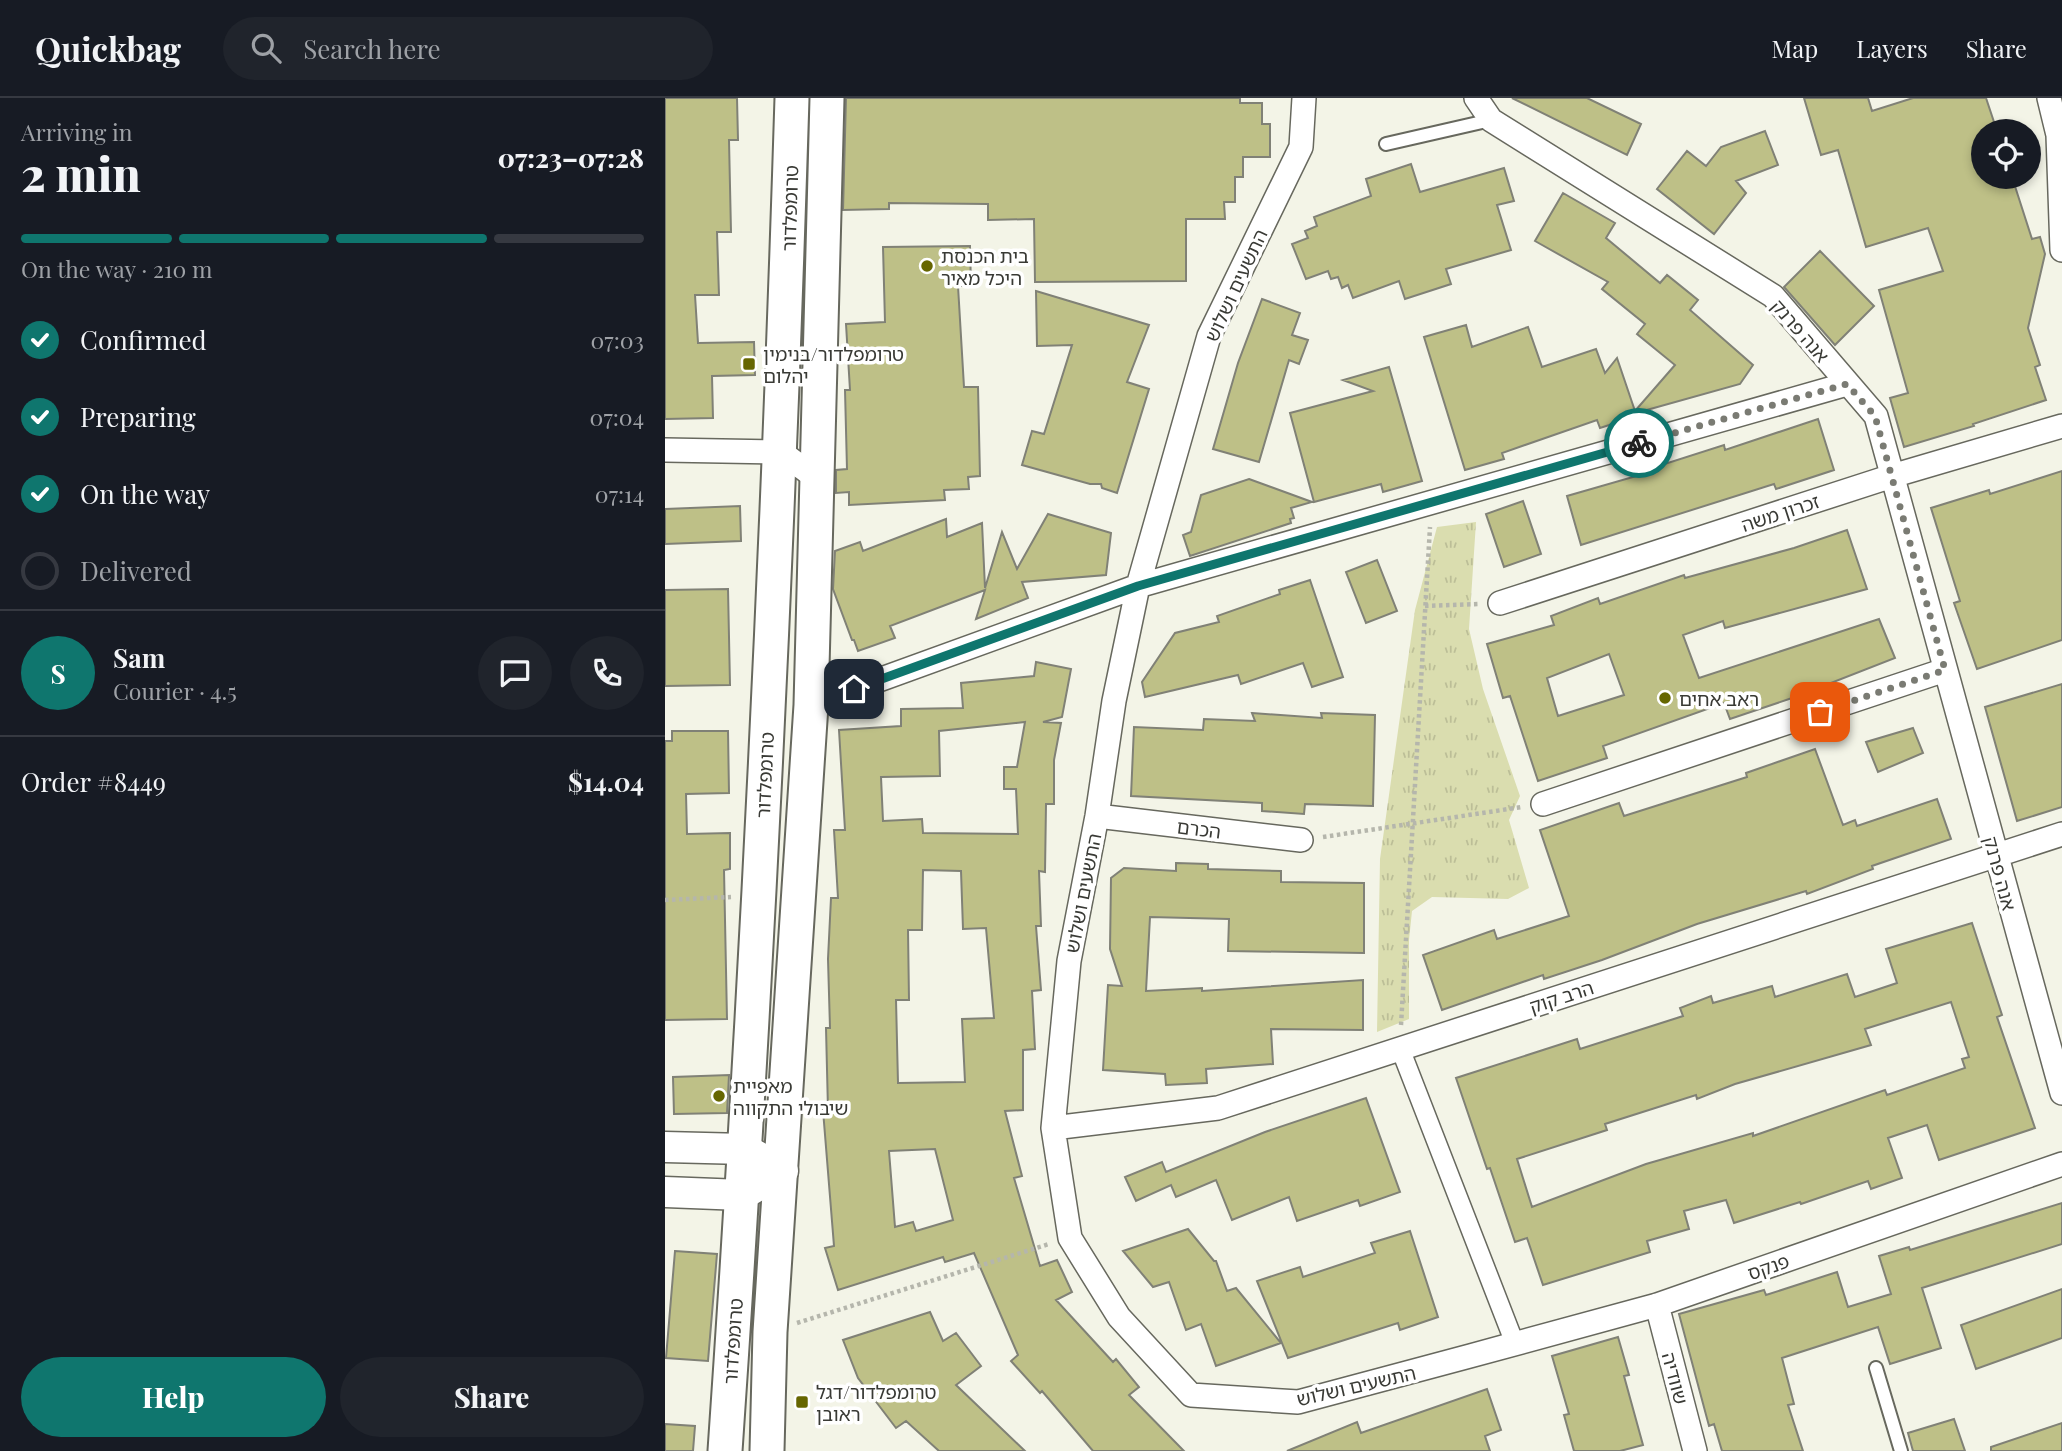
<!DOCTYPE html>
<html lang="en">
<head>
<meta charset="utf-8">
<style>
  body { margin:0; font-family:"Playfair Display","Noto Sans Hebrew",serif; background:#20242c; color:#f1f3f6; height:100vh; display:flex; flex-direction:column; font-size:26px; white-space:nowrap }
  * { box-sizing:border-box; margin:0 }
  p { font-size:23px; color:#9ea1a6 }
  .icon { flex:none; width:38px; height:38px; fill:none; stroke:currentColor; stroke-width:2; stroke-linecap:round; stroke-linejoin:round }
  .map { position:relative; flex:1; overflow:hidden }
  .side { display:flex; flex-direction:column; background:#171b24; width:665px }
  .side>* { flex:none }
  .buttons { position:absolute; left:1306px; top:21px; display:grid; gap:14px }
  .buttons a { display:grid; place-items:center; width:70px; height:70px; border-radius:50%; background:#171b24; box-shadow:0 4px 10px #0003; font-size:35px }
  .pin { position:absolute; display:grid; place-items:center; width:60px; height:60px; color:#fff; margin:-30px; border-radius:14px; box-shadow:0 4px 10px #0006 }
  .courier { position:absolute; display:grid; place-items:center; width:70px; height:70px; margin:-35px; border:5px solid #0f766e; border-radius:50%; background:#fff; color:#222; box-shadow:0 2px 9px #0007 }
  .head em { font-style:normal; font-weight:800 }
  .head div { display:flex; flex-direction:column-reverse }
  .head { display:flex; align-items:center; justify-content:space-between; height:119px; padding:0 21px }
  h1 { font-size:46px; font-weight:800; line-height:52px }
  .bar { display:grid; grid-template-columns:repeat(4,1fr); gap:10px 7px; align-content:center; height:84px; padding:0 21px }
  .bar i { height:9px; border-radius:5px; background:#363941 }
  .bar .current { background:#0f766e }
  .bar p { grid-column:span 4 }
  .line { display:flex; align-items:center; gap:18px; padding:0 21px; border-top:2px solid #363941 }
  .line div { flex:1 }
  .round { display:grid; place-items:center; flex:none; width:74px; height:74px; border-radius:37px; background:#20242c }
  ol { padding:0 21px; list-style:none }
  li { display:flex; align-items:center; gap:21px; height:77px }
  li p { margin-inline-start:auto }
  li .icon { padding:7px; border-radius:50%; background:#0f766e; color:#fff; stroke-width:4 }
  li:last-child { color:#9ea1a6 }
  li i { width:38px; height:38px; border:4px solid #363941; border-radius:50% }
  .action { display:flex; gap:14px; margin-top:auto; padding:14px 21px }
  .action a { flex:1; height:80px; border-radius:42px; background:#0f766e; color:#fff; font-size:28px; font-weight:800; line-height:80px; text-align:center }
  .action a+a { background:#20242c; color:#f1f3f6 }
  header { display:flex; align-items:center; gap:42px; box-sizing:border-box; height:98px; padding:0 35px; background:#171b24; border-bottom:2px solid #363941 }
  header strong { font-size:33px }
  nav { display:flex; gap:38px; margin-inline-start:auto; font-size:24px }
  .search { width:490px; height:63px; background:#20242c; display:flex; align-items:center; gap:18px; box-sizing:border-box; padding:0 24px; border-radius:38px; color:#9ea1a6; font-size:26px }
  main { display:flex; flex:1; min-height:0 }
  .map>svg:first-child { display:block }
  .park { fill:url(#park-tufts) }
  .building { fill:#bec087; stroke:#808176; stroke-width:2; fill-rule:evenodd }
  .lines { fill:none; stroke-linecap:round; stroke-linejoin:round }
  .service-casing { stroke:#67685e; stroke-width:16 }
  .pedestrian-casing { stroke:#67685e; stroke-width:21 }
  .minor-casing { stroke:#67685e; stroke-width:26 }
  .tertiary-casing { stroke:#67685e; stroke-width:33 }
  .secondary-casing { stroke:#67685e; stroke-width:37 }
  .path { stroke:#b5b6ac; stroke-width:4.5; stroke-dasharray:3.5 3.5; stroke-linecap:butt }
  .service { stroke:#fff; stroke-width:12 }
  .pedestrian { stroke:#fff; stroke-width:18 }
  .minor { stroke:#fff; stroke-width:23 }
  .tertiary { stroke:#fff; stroke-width:30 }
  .secondary { stroke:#fff; stroke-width:33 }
  .done { stroke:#7a7b73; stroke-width:7; stroke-dasharray:0 12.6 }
  .route { stroke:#0f766e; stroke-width:9 }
  .poi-dot { fill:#660; stroke:#fff; stroke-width:2.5 }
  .labels { text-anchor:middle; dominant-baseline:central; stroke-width:7; stroke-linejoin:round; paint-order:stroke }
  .street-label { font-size:19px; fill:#393a35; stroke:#fff }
  .poi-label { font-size:19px; fill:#393a35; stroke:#fff; text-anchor:start }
</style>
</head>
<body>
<header>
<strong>Quickbag</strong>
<div class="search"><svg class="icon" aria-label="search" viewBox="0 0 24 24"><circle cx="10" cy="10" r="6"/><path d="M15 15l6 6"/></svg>Search here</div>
<nav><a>Map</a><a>Layers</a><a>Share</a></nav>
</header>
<main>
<section class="side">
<div class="head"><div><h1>2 min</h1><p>Arriving in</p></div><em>07:23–07:28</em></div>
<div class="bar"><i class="current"></i><i class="current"></i><i class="current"></i><i></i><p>On the way · 210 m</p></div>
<ol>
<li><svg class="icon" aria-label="check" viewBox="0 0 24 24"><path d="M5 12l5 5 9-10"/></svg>Confirmed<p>07:03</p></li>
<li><svg class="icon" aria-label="check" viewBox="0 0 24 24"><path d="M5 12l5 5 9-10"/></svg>Preparing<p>07:04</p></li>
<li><svg class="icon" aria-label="check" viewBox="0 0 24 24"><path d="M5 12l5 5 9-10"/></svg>On the way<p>07:14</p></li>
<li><i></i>Delivered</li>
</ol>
<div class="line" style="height:126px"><b class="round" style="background:#0f766e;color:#fff">S</b><div><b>Sam</b><p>Courier · 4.5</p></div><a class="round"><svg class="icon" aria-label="chat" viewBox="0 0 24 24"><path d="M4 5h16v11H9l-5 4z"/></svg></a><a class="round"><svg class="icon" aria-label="phone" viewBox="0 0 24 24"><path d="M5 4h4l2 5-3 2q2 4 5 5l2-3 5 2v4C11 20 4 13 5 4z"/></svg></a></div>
<div class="line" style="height:91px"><div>Order #8449</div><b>$14.04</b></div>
<div class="action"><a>Help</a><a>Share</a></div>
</section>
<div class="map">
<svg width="1397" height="1353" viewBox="0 0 1397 1353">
  <defs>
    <pattern id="park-tufts" width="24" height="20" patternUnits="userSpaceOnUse" patternTransform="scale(1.75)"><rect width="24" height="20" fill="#daddaf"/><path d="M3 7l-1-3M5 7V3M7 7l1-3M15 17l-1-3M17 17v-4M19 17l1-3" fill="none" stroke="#bcbe97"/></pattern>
  </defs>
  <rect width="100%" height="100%" fill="#f3f4e7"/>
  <path class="park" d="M811 424 804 531 818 591 855 698 844 722 864 790 843 801 767 799 747 813 744 842V921L712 934 715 761 750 512 772 429Z"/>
  <path class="building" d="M0 0H72L73 42H64L66 134H52L54 197H30L33 245 89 244 90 277 47 278 48 320 0 321Z
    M181 0H575V5H597V26H605V59H578V79H570V104H559L560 121H521V183L370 184 369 121 323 122V106L224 105V111L178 112Z
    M847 0H922L976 26 962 57Z
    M1139 0H1203L1207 13 1248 0H1321L1332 33H1318V79H1347L1367 141 1375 139 1380 156 1363 230 1375 267 1370 269 1381 302 1308 326 1309 328 1239 349 1225 300 1243 295 1214 192 1278 173 1263 130 1201 149 1173 52 1156 57Z
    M1100 33 1113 67 1071 83 1081 95 1049 136 992 91 1022 53 1041 68 1056 49Z
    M746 66 755 94 839 70 849 103 832 107 846 152 781 171 786 186 740 201 734 183 688 200 683 187 677 190 673 179 666 181 663 173 641 181 627 146 643 140 640 133 652 128 649 119 706 98 701 81Z
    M898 95 950 125 941 140 995 185 1002 177 1033 202 1025 212 1088 267 1075 286 971 315 972 318 935 330 932 322 837 355 839 361 800 372 759 239 801 227 807 249 863 229 877 269 931 251 940 275 952 260 970 313 1010 267 972 236 980 226 937 191 943 184 870 143Z
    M305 148 306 188H293L299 289H313L315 378 303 379 304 391 279 392 280 402 184 407V394L171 395V372L182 371 180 292H185L181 226 220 224 218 149Z
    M1155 153 1209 208 1170 247 1119 189Z
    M371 193 484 227 462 284 484 291 452 395 437 390 436 386H425L357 367 367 333 379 336 407 247 372 248Z
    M597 201 635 215 627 237 643 242 634 266 624 262 594 364 548 351 573 265Z
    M724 269 757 383 718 394 716 386 649 404 625 315 708 293 678 282Z
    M1153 321 1169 372 1111 391 1109 386 916 447 902 398 989 373 987 370 1059 347 1060 352Z
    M1397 373V542L1312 571 1289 505 1295 503 1266 410 1324 392 1325 396Z
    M584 381 647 404 626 410 629 420 625 421 626 425 525 458 518 437 526 434 536 397Z
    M858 403 876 456 839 469 821 416Z
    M75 408 76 443 0 446V411Z
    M383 416 446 435 441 477 357 484 363 500 311 521 320 492 225 528 230 540 193 553 189 542H187L168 491 170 453 195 444 198 453 281 421 282 439 317 425 320 490 337 434 352 471Z
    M1182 432 1202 491 1060 530 1058 523 1018 537 1034 580 1214 521 1230 560 1130 599 1065 621 1059 605 938 648 942 660 873 683 845 598 838 600 822 546 889 527 886 518 933 500 935 506 1019 477 1020 480 1129 450ZM944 556 959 597 893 618 882 580Z
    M712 462 732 513 701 525 681 474Z
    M645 482 678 579 647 589 638 565 576 586 573 577 480 599 477 584 510 535 554 524 552 518 615 496 614 492Z
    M63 491 65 587 0 588V492Z
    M371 564 406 571 397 619 378 624 396 625 389 662V706H381L380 774 374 773 376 828H371L376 892 367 893 370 951 358 952V1012L340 1013 357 1078 349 1080 375 1168 392 1162 407 1194 391 1202 448 1264 451 1261 474 1289 464 1297 519 1353H428L377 1293 375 1295 346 1263 353 1257 309 1155 280 1164 278 1159 173 1192 160 1150 169 1148 158 1012H163L161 930H165L163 861 166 800H173L169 732H180L174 632 236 628V611L298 610 296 585 369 578ZM360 624 352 669H339V691H351L353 736 258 735 257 721 218 723 216 679 275 678 274 633ZM258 772 296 773 298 831 321 830 329 920 297 921 300 984 233 985 231 902H244L243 832H257ZM270 1051 288 1122 251 1133 248 1124 230 1129 224 1053Z
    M1397 586V709L1352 723 1320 609Z
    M587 615 657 620 656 615 710 617 708 708 640 706 639 716 597 713V705L466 698 469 629 538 632 539 621 590 623Z
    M1248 630 1258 655 1213 674 1201 644Z
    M7 633H63L64 695 21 696 22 736 65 735V771L59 772 62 921 0 922V643H7Z
    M1150 651 1178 727 1190 722 1192 728 1272 701 1286 741 1207 768 1208 771 1142 796 1141 793 1032 826 937 862 879 881 878 877 777 912 758 857 829 832 832 841 904 818 875 732 954 705 959 718 1082 679 1081 675Z
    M511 765 543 766V771L616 773V784L699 785V855L563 853 564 821 485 819 481 893 537 890V893L698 882V932L606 931 608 966 541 971 542 985 501 987 500 976 438 972 443 887 457 888 445 851 446 780 459 770 511 773Z
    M1307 825 1337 917 1332 919 1370 1030 1274 1062 1262 1027 1223 1040 1237 1080 1206 1091 1203 1083 1136 1106 1135 1104 1069 1125 1061 1102 1019 1113 1024 1131 982 1143 985 1154 878 1187 862 1140 850 1144 825 1070 822 1071 791 980 912 941 915 951 1018 918 1015 910 1046 898 1048 905 1107 888 1110 899 1182 876 1190 899 1232 885 1221 851ZM1286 904 1304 959 1297 961 1300 970 1222 997 1220 992 1088 1038V1035L981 1066 867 1109 852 1061 942 1032 940 1026 1031 997 1032 1001 1070 986 1206 947 1200 931Z
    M64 977 62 1015 9 1016 8 979Z
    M701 1000 735 1094 695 1108 693 1102 632 1123 624 1099 567 1122 551 1082 511 1099 506 1087 471 1103 460 1079 497 1064 501 1074 600 1034Z
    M1397 1105V1146L1257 1190 1276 1250 1225 1266 1213 1229 1117 1260 1129 1306 1123 1307 1138 1353H1057L1049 1326 1044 1328 1014 1216 1099 1192 1101 1197 1172 1174 1183 1209 1226 1196 1214 1158 1244 1149 1245 1152Z
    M523 1131 549 1163H551L562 1193 571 1190 616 1245 551 1268 536 1226 521 1232 504 1184 488 1189 458 1153Z
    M745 1133 773 1219 735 1232 733 1225 623 1260 592 1183 635 1169 638 1179 710 1155 706 1145Z
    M10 1153 52 1156 43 1263 1 1260Z
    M1397 1191V1240L1311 1271 1296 1227Z
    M265 1214 278 1243 291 1235 316 1268 291 1287 360 1353H274L241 1323 231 1330 193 1280 178 1242Z
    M953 1239 964 1277 959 1278 978 1347 955 1353H909L899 1317 904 1316 887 1258Z
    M822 1291 836 1332 820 1338 825 1353H622L692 1324 696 1335Z
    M1289 1321 1300 1353H1248L1243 1335Z
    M1397 1325V1353H1326V1349Z
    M0 1326 30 1328 28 1353H0Z"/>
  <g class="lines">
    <defs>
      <path id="service" d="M721 46 826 22
        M1211 1270 1236 1353"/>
      <path id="pedestrian" d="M735 950 850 1246"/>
      <path id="minor" d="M639 0 636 49 544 238 473 488 449 603 432 718 404 863 388 1030 405 1140 454 1219 526 1297 633 1304 805 1258 992 1207 1397 1066
        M811 0 826 22 1108 198 1211 318 1397 995
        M1384 0 1393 37 1397 152
        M0 352 116 354 151 380
        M835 505 1227 378 1397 328
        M189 591 473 488 1182 286
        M878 706 1280 572
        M432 718 636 742
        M388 1030 553 1010 1397 736
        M992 1207 1030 1353"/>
      <path id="tertiary" d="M0 1049 80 1051 118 1073 77 1097 0 1094"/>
      <path id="secondary" d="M60 1353C91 903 113 451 127 0
        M102 1353 105 1234 146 607 162 0"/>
    </defs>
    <use href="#service" class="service-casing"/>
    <use href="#pedestrian" class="pedestrian-casing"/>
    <use href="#minor" class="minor-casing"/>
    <use href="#tertiary" class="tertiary-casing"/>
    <use href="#secondary" class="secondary-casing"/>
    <path class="path" d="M760 508 813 506
      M658 739 857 709
      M0 802 66 799
      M736 927 765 429
      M132 1225 384 1146"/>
    <use href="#service" class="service"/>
    <use href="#pedestrian" class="pedestrian"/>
    <use href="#minor" class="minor"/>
    <use href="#tertiary" class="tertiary"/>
    <use href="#secondary" class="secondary"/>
  </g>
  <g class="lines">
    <path class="done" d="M974 345 1182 286 1210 318 1280 572 1155 614"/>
    <path class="route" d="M189 591 473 488 974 345"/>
  </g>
  <g class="poi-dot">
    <circle cx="262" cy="168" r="7"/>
    <rect x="77" y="259" width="14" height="14" rx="3.5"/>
    <circle cx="1000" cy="600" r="7"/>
    <circle cx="54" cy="998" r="7"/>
    <rect x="130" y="1297" width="14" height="14" rx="3.5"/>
  </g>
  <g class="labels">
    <g class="street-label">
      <text transform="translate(124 110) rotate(-88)">טרומפלדור</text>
      <text transform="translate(570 187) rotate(-65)">התשעים ושלוש</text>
      <text transform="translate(1136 232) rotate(49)">אנה פרנק</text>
      <text transform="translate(1115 414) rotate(-18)">זכרון משה</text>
      <text transform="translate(99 677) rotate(-87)">טרומפלדור</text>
      <text transform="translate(534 730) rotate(7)">הכרם</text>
      <text transform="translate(1336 775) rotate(75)">אנה פרנק</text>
      <text transform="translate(417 795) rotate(-79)">התשעים ושלוש</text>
      <text transform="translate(896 898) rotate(-18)">הרב קוק</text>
      <text transform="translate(1103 1168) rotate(-19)">פנקס</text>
      <text transform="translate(67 1243) rotate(-86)">טרומפלדור</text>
      <text transform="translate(1011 1280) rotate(75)">שוודיה</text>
      <text transform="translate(691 1287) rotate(-13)">התשעים ושלוש</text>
    </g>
    <g class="poi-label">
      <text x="276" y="157">בית הכנסת<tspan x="276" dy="22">היכל מאיר</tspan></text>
      <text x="98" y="255">טרומפלדור/בנימין<tspan x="98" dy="22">יהלום</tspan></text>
      <text x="1014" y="600">ראב אחים</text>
      <text x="68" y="987">מאפיית<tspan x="68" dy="22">שיבולי התקווה</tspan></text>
      <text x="151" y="1293">טרומפלדור/דגל<tspan x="151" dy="22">ראובן</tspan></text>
    </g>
  </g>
</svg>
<div class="buttons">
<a><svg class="icon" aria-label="locate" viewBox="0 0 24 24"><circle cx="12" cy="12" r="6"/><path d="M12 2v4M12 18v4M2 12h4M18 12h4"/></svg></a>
</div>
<div class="pin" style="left:1155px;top:614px;background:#ea580c"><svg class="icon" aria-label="bag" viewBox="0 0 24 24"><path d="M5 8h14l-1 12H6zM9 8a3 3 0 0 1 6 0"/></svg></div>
<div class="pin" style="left:189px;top:591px;background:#1f2937"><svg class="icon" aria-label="home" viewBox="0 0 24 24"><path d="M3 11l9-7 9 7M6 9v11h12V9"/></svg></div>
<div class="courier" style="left:974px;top:345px"><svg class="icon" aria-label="bike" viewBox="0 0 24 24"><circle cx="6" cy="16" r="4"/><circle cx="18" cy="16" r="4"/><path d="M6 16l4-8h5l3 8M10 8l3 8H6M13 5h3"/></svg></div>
</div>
</main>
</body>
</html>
